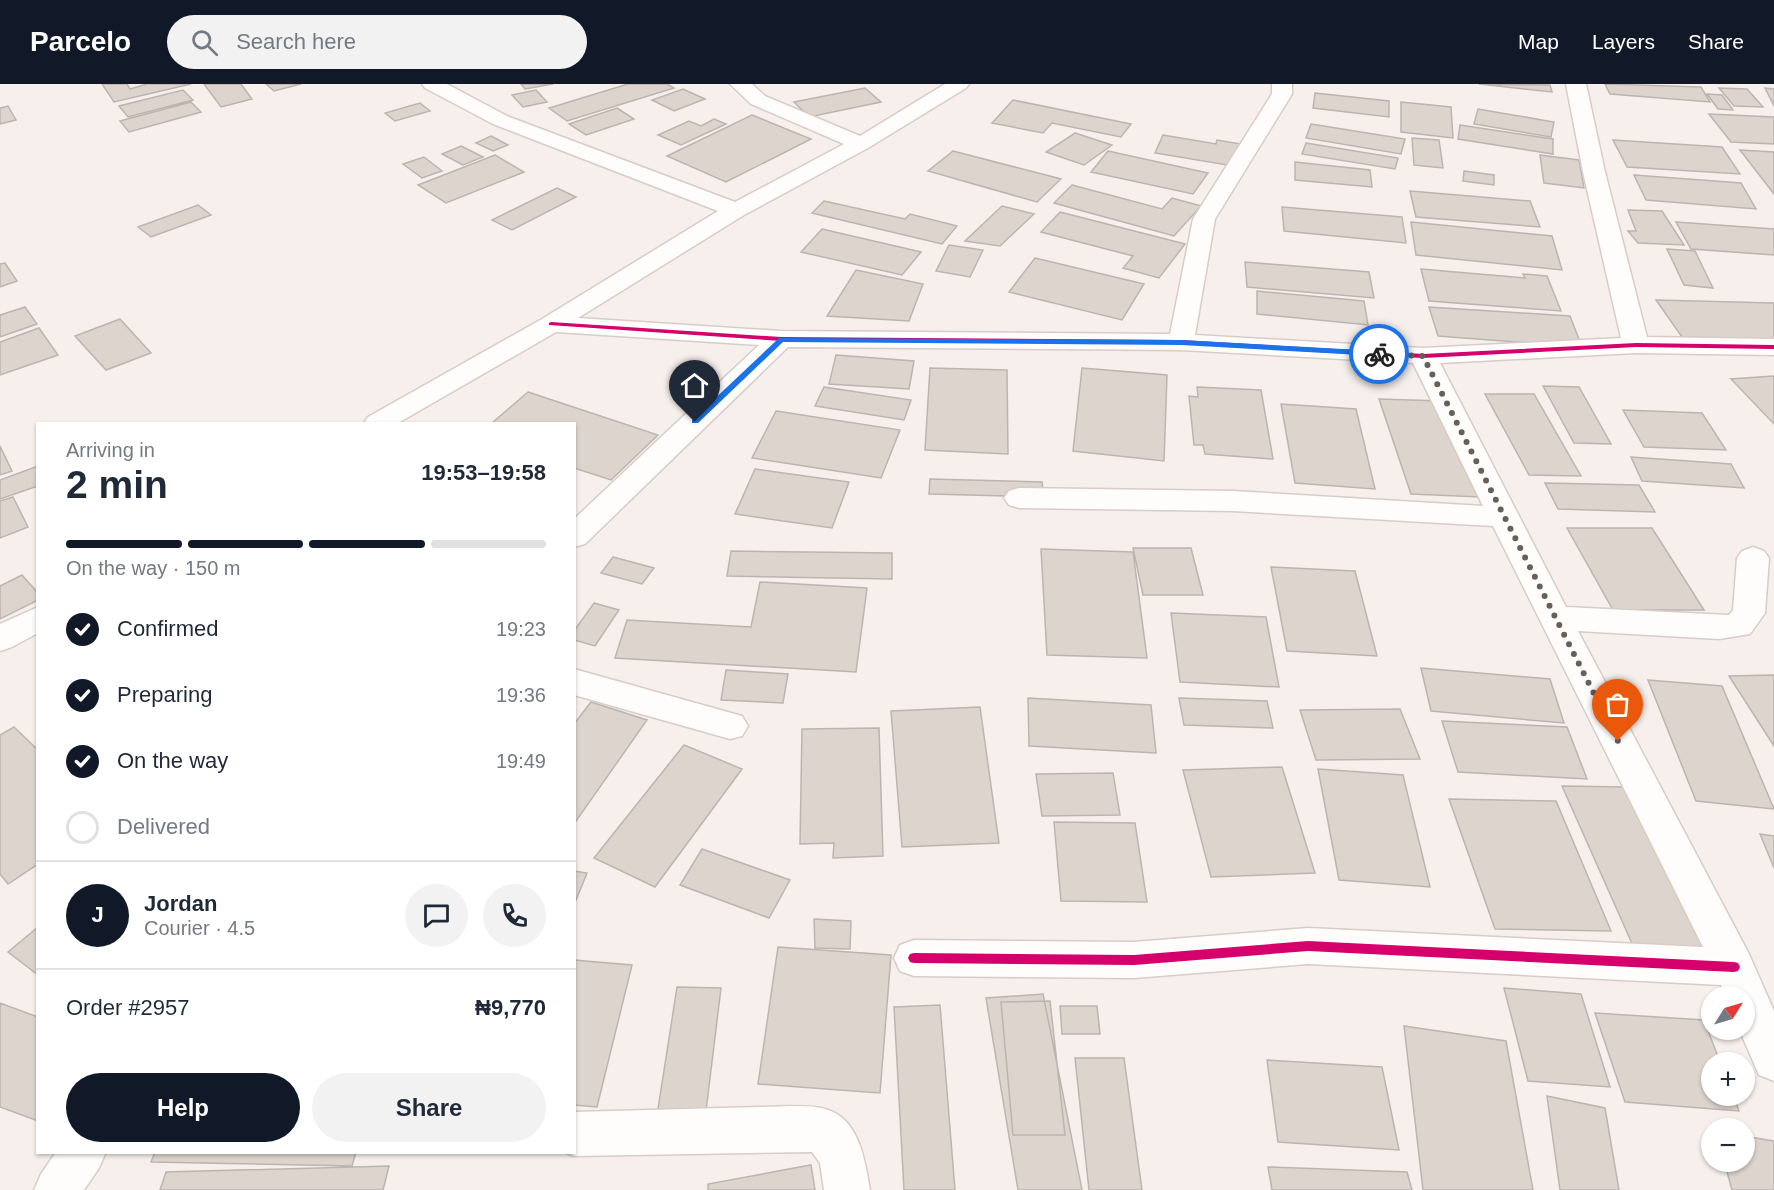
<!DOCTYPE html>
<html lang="en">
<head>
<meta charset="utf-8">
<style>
  body { margin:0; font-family:Helvetica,sans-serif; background:#f2f2f3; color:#1f2937; height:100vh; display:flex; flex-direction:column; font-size:22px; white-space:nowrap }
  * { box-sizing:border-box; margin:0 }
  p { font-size:20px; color:#747a83 }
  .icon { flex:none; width:33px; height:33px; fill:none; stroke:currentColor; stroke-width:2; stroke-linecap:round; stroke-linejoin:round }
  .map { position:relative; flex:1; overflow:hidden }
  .details { position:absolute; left:36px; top:338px; width:540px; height:732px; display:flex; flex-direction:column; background:#fff; border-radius:0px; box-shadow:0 2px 4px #0004 }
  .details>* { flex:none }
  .needle { width:39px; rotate:53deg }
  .fabs { position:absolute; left:1701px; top:902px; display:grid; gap:12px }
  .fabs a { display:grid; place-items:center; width:54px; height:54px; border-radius:50%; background:#fff; box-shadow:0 2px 4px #0004; font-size:30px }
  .pin { position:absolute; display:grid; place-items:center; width:51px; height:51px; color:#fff; margin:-62px -26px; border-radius:50% 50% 50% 0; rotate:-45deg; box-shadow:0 0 6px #0007 }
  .pin .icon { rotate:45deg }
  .courier { position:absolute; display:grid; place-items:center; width:60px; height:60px; margin:-30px; border:4px solid #1a73e8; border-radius:50%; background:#fff; color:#222; box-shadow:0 2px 8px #0007 }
  .overview em { font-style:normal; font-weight:700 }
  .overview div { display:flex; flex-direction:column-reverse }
  .overview { display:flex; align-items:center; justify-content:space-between; height:102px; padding:0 30px }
  h1 { font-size:39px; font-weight:700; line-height:45px }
  .bar { display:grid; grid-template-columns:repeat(4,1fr); gap:9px 6px; align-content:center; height:72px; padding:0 30px }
  .bar i { height:8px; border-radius:4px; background:#e0e1e3 }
  .bar .current { background:#111827 }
  .bar p { grid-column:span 4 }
  .line { display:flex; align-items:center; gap:15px; padding:0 30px; border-top:2px solid #e0e1e3 }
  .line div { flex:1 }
  .round { display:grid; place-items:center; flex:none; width:63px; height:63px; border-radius:32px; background:#f2f2f3 }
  ol { padding:0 30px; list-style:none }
  li { display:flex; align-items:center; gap:18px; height:66px }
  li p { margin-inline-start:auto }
  li .icon { padding:6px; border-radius:50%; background:#111827; color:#fff; stroke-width:4 }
  li:last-child { color:#747a83 }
  li i { width:33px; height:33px; border:3px solid #e0e1e3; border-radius:50% }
  .action { display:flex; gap:12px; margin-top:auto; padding:12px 30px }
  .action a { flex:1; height:69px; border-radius:36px; background:#111827; color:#fff; font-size:24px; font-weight:700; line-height:69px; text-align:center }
  .action a+a { background:#f2f2f3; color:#1f2937 }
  header { display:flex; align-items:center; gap:36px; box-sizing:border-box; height:84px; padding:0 30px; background:#111827; color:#fff }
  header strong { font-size:28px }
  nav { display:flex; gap:33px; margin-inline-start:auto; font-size:21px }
  .search { width:420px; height:54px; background:#f2f2f3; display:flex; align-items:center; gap:15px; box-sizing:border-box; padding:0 21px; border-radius:33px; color:#747a83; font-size:22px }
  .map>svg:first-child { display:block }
  .building { fill:#ddd4ce; stroke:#bdb4b0; stroke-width:1.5 }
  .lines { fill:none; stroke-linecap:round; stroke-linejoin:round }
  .minor-casing { stroke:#d7ccc9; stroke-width:3 }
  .minor { fill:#fefdfc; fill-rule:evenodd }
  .cycleway-casing { stroke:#fff; stroke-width:4 }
  .cycleway { fill:#d6006c; fill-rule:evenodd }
  .route { fill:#1a73e8 }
  .done { stroke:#695e5a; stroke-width:6; stroke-dasharray:0 10.8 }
</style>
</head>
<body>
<header>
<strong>Parcelo</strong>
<div class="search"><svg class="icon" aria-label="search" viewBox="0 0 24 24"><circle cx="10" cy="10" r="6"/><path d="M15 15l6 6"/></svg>Search here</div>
<nav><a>Map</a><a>Layers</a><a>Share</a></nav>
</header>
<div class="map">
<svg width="1774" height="1106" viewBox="0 0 1774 1106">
  <rect width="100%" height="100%" fill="#f7efec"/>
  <path class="building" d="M102 0H127L130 5 147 0H191L114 18Z
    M204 0H241L252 15 221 23Z
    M266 0H301L274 7Z
    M521 0H553L525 5Z
    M628 0H667L674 4 567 37 549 24Z
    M1479 0 1550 1 1552 8Z
    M1605 0 1701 3 1710 18 1610 10Z
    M865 4 881 18 809 33 794 18Z
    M1719 4 1747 5 1763 23 1734 22Z
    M1765 4 1774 5V22Z
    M683 5 705 15 674 27 652 16Z
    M183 6 193 16 128 33 119 22Z
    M536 6 547 18 523 23 512 11Z
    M1315 9 1389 17V33L1313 24Z
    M1707 10 1722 11 1733 26 1718 25Z
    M1013 16 1131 40 1121 53 1052 39 1043 49 992 39Z
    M191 18 201 28 129 48 120 37Z
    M1401 18 1451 23 1453 54 1401 48Z
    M420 19 430 27 395 37 385 29Z
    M8 22 16 36 0 40V24Z
    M617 24 634 35 586 51 569 40Z
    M1478 25 1554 38 1551 53 1474 40Z
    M1709 30 1774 33V60L1731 58Z
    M752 31 811 55 726 98 667 72Z
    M714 35 726 40 681 61 658 51 689 37 701 42Z
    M1311 40 1405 55 1401 70 1306 54Z
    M1460 41 1553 55V70L1458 55Z
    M1075 49 1112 61 1084 81 1046 68Z
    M1163 51 1216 60 1217 56 1241 60 1233 82 1155 69Z
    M491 52 508 61 493 67 476 59Z
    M1412 54 1439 56 1443 84 1414 81Z
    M1613 56 1722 63 1740 90 1627 83Z
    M1306 59 1398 74 1395 85 1302 70Z
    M461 62 483 73 463 81 442 70Z
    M1740 66 1774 68V110Z
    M953 67 1061 95 1037 118 928 87Z
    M1108 67 1208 89 1193 110 1091 88Z
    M495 71 524 88 446 119 418 101Z
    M1540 71 1579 76 1584 104 1544 99Z
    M424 73 442 87 422 94 403 80Z
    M1295 78 1370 86 1372 103 1295 96Z
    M1464 87 1494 91V101L1463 97Z
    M1634 91 1741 99 1756 125 1646 116Z
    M1072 101 1162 125 1172 114 1201 122 1174 152 1054 119Z
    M557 104 576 113 512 146 492 136Z
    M1410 107 1530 117 1540 143 1416 133Z
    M824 117 905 135 910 130 957 142 942 160 812 129Z
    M198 121 211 131 151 153 138 143Z
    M1002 122 1034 130 1000 162 965 157Z
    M1282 123 1402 133 1406 159 1284 147Z
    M1628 126 1662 127 1684 161 1638 159 1628 147H1636Z
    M1060 128 1185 160 1159 194 1123 184 1133 172 1041 148Z
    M1411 138 1552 152 1562 186 1416 171Z
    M1676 138 1774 145V171L1691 165Z
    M822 145 921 168 902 191 801 168Z
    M949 161 983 166 970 193 936 187Z
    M1667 165 1695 167 1713 204 1684 201Z
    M1035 174 1144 200 1122 236 1009 208Z
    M1245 178 1369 188 1374 214 1247 203Z
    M5 179 17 197 0 203V180Z
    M1421 185 1525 194 1523 190 1547 192 1561 227 1429 217Z
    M856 186 923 200 909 237 827 232Z
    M1257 207 1364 217 1368 241 1257 230Z
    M1656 216 1774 219V255L1682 253Z
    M25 223 37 240 0 253V231Z
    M1429 223 1570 232 1582 263 1438 252Z
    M120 235 151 269 106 286 75 252Z
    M39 244 58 271 0 291V258Z
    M836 271 914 277 909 305 829 300Z
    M930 284 1007 286 1008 370 925 366Z
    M1082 284 1167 291 1164 377 1073 367Z
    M1774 292V340L1731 295Z
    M1543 302 1579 303 1611 360 1574 359Z
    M824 303 911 316 904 336 815 322Z
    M1197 303 1261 306 1273 375 1205 370 1203 361H1194L1189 312 1198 313Z
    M528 308 658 351 611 396 574 384V339H492Z
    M1485 310H1534L1581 392 1529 391Z
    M1379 315 1442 317 1480 413 1411 410Z
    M1281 320 1356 325 1375 405 1295 399Z
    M1623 326 1702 329 1726 366 1644 363Z
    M776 327 900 346 881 394 752 374Z
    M0 362 12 387 0 391Z
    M1631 373 1731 380 1744 404 1642 397Z
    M38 382V402L0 415V396Z
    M755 385 849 398 832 444 735 430Z
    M930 395 1042 398 1044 413 929 410Z
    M1545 399 1639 401 1655 428 1558 425Z
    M13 413 28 443 0 454V417Z
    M1567 444H1652L1704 526H1613Z
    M1133 464H1191L1203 511H1143Z
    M1041 465 1133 468 1147 574 1047 571Z
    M731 467 892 469V495L727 492Z
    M613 473 654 484 642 500 601 489Z
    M1271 483 1355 487 1377 572 1287 567Z
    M22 491 38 509V516L0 535V502Z
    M760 498 867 504 856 588 615 574 627 536 751 543Z
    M594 519 619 526 595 562 574 556V547Z
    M1171 529 1266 533 1279 603 1180 598Z
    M1421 584 1550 595 1564 639 1431 627Z
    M726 586 788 590 783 619 721 616Z
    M1774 591V662L1729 592Z
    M1648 596 1722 602 1774 725 1696 717Z
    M1028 614 1151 621 1156 669 1029 662Z
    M1179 614 1267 617 1273 644 1184 641Z
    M591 618 647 636 574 740V640Z
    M980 623 999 759 902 763 891 627Z
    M1400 625 1420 675 1316 676 1300 626Z
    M1442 637 1567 643 1587 695 1458 688Z
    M14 643 38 666V780L8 800 0 790V651Z
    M879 644 883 772 833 774 834 759 800 760 802 645Z
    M684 661 742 685 655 803 594 774Z
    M1282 683 1315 789 1211 793 1183 686Z
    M1318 685 1403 691 1430 803 1339 796Z
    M1113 689 1120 731 1042 732 1036 690Z
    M1562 702 1627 703 1706 865 1634 864Z
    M1449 715 1556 717 1611 847 1495 845Z
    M1054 738 1135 739 1147 818 1061 817Z
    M1760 750 1774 752V784Z
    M702 765 790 796 769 834 680 801Z
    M574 787 587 789 574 821Z
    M814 835 851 837 850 865 815 864Z
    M38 843V891L8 868Z
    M778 863 891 871 880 1009 758 1000Z
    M574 876 632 881 597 1023 574 1021Z
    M677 903 721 904 706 1027 658 1025Z
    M1504 904 1581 910 1610 1003 1528 997Z
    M1043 910 1082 1106H1018L986 914Z
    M1050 917 1065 1051H1013L1001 918Z
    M0 919 38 933V1037L0 1023Z
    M940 921 955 1106H904L894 923Z
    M1060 922H1097L1100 950H1062Z
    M1595 929 1704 936 1720 978H1712V1011H1733L1739 1027 1625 1018Z
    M1404 942 1506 957 1533 1106H1423Z
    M1075 974H1124L1142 1106H1089Z
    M1267 976 1382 983 1399 1066 1278 1058Z
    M1547 1012 1605 1024 1619 1106H1560Z
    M1744 1052 1774 1057V1106H1732L1724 1077H1744Z
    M155 1068H356L352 1082 151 1078Z
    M811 1081 815 1106H708V1100Z
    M389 1082 383 1106H160L166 1088Z
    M1268 1083 1407 1088 1412 1106H1272Z"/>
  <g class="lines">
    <defs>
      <path id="minor" d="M422 0H447L507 32 735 118 844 60 751 20 730 0H752L765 12 860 52 945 0H969L966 4 868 64 744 131 578 234 781 247 1170 250 1193 135 1272 10V0H1292V10L1215 135 1195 251 1423 264 1621 254 1583 88 1566 0H1586L1605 88 1647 253 1774 255V271L1636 269 1440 279 1566 523 1729 531 1733 526 1737 474 1742 467 1753 463 1764 467 1769 474 1765 529 1750 550 1719 555 1578 547 1749 870 1774 927V997L1759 991 1739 945H1744V912H1725L1721 901 1308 880 1134 894 914 892 900 887 894 874 900 861 914 856 1134 858 1308 844 1703 863 1493 442 1233 427 1019 424 1009 421 1004 414 1009 407 1019 404 1233 407 1483 422 1413 279 1181 266 788 263 585 460 574 463V435L759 261 556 248 398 339H364L368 333 542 235 718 127 493 40 425 4Z
        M38 523V549L12 563 0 567V540Z
        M574 585 742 632 748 642 742 652 730 655 574 611Z
        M759 1023C778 1023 808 1020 825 1025 859 1034 865 1076 870 1106H824L820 1079 812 1068 574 1072 564 1068H574V1028Z
        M56 1068H106L99 1084 84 1106H34L41 1090Z"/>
    </defs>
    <use href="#minor" class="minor-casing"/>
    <use href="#minor" class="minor"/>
    <defs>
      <path id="cycleway" d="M551 238 781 253 1181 256 1423 270 1636 259 1774 261V265L1636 263 1423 274 1181 260 781 257 549 241V239Z
        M1308 857 1734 878 1738 879 1740 883 1738 887 1734 888 1308 867 1134 881 914 879 910 878 908 874 910 870 914 869 1134 871Z"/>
    </defs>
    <use href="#cycleway" class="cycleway-casing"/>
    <use href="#cycleway" class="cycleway"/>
  </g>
  <path class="route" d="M779 254 1181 256 1379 267 1383 270 1379 272 1181 261 783 258 698 339H692V336Z"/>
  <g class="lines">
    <path class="done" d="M1379 270 1423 272 1618 657"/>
  </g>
</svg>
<div class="fabs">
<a><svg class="needle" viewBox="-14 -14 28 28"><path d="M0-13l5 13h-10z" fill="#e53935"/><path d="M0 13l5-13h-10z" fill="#747a83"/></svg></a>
<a>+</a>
<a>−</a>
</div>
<div class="pin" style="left:1618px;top:657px;background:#ea580c"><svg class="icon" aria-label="bag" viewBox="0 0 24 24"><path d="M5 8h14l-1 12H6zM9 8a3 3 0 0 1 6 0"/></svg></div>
<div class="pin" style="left:695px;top:338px;background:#1f2937"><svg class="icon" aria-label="home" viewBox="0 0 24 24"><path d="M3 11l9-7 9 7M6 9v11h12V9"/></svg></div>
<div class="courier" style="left:1379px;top:270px"><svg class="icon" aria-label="bike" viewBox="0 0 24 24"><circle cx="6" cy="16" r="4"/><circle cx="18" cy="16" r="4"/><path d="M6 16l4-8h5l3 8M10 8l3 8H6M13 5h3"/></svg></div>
<section class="details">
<div class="overview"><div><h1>2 min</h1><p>Arriving in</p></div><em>19:53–19:58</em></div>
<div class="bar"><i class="current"></i><i class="current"></i><i class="current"></i><i></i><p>On the way · 150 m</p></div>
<ol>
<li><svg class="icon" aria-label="check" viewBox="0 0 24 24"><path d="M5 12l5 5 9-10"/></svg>Confirmed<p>19:23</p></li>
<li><svg class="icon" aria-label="check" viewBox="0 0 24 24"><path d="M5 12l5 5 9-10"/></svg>Preparing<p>19:36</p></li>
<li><svg class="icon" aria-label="check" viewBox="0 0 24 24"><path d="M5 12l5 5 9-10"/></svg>On the way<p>19:49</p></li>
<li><i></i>Delivered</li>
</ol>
<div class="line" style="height:108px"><b class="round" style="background:#111827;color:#fff">J</b><div><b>Jordan</b><p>Courier · 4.5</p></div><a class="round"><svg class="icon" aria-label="chat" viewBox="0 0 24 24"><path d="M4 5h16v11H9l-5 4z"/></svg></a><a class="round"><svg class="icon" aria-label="phone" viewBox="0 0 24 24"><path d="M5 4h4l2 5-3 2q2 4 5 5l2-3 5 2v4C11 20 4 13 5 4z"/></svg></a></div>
<div class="line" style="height:78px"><div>Order #2957</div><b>₦9,770</b></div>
<div class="action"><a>Help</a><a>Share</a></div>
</section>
</div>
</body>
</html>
